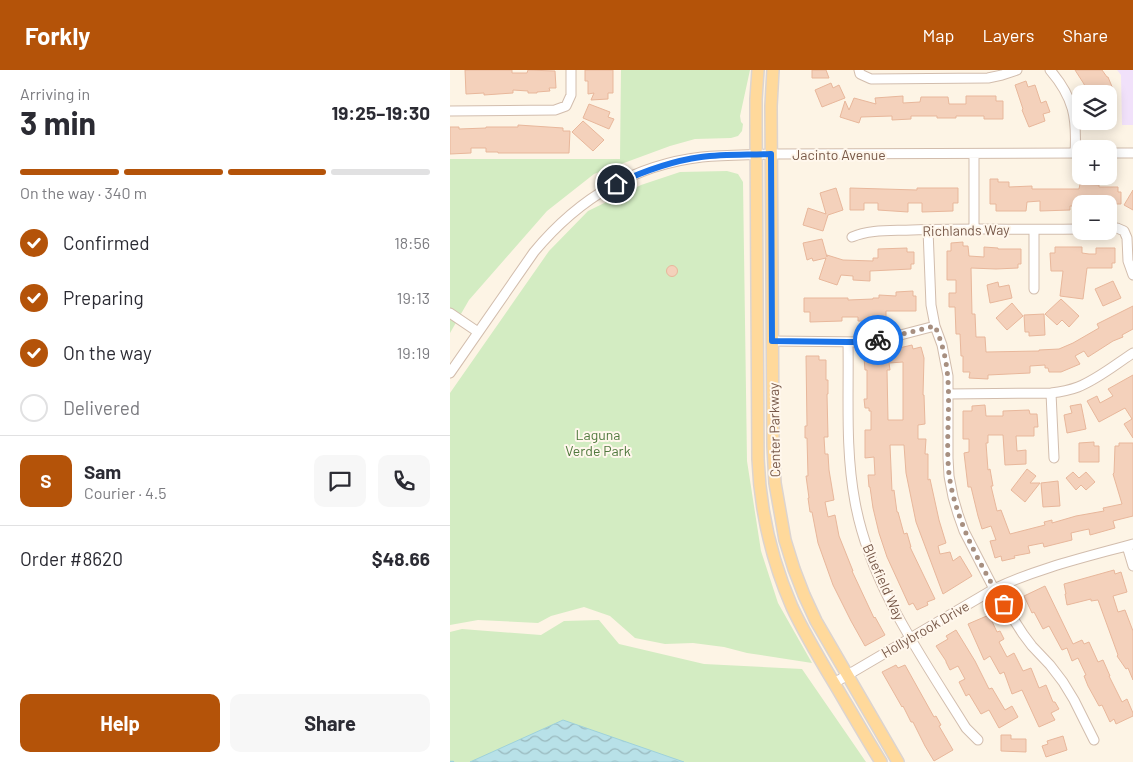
<!DOCTYPE html>
<html lang="en">
<head>
<meta charset="utf-8">
<style>
  body { margin:0; font-family:Barlow,sans-serif; background:#f7f7f7; color:#2b2b33; height:100vh; display:flex; flex-direction:column; font-size:19px; white-space:nowrap }
  * { box-sizing:border-box; margin:0 }
  p { font-size:16px; color:#7c7c81 }
  .icon { flex:none; width:28px; height:28px; fill:none; stroke:currentColor; stroke-width:2; stroke-linecap:round; stroke-linejoin:round }
  .map { position:relative; flex:1; overflow:hidden }
  .sheet { display:flex; flex-direction:column; background:#fff; width:450px }
  .sheet>* { flex:none }
  .fabs { position:absolute; left:622px; top:15px; display:grid; gap:10px }
  .fabs a { display:grid; place-items:center; width:45px; height:45px; border-radius:10px; background:#fff; box-shadow:0 2px 12px #0003; font-size:25px }
  .pin { position:absolute; display:grid; place-items:center; width:42px; height:42px; color:#fff; margin:-21px; border:2px solid #fff; border-radius:50%; box-shadow:0 1px 5px #0007 }
  .courier { position:absolute; display:grid; place-items:center; width:50px; height:50px; margin:-25px; border:4px solid #1a73e8; border-radius:50%; background:#fff; color:#222; box-shadow:0 1px 6px #0007 }
  .headline em { font-style:normal; font-weight:700 }
  .headline div { display:flex; flex-direction:column-reverse }
  .headline { display:flex; align-items:center; justify-content:space-between; height:85px; padding:0 20px }
  h1 { font-size:32px; font-weight:700; line-height:38px }
  .bar { display:grid; grid-template-columns:repeat(4,1fr); gap:8px 5px; align-content:center; height:60px; padding:0 20px }
  .bar i { height:6px; border-radius:4px; background:#e1e1e2 }
  .bar .on { background:#b45309 }
  .bar p { grid-column:span 4 }
  .line { display:flex; align-items:center; gap:12px; padding:0 20px; border-top:1px solid #e1e1e2 }
  .line div { flex:1 }
  .round { display:grid; place-items:center; flex:none; width:52px; height:52px; border-radius:10px; background:#f7f7f7 }
  ol { padding:0 20px; list-style:none }
  li { display:flex; align-items:center; gap:15px; height:55px }
  li p { margin-inline-start:auto }
  li .icon { padding:5px; border-radius:50%; background:#b45309; color:#fff; stroke-width:4 }
  li:last-child { color:#7c7c81 }
  li i { width:28px; height:28px; border:2px solid #e1e1e2; border-radius:50% }
  .primary-button { display:flex; gap:10px; margin-top:auto; padding:10px 20px }
  .primary-button a { flex:1; height:58px; border-radius:10px; background:#b45309; color:#fff; font-size:20px; font-weight:700; line-height:58px; text-align:center }
  .primary-button a+a { background:#f7f7f7; color:#2b2b33 }
  header { display:flex; align-items:center; gap:30px; box-sizing:border-box; height:70px; padding:0 25px; background:#b45309; color:#fff }
  header strong { font-size:24px }
  nav { display:flex; gap:28px; margin-inline-start:auto; font-size:18px }
  main { display:flex; flex:1; min-height:0 }
  .map>svg:first-child { display:block }
  .education { fill:#f1e1fa }
  .green { fill:#d3ecc2 }
  .water { fill:url(#water-waves); stroke:#9ed1da }
  .lines { fill:none; stroke-linecap:round; stroke-linejoin:round }
  .stream { stroke:#9ed1da; stroke-width:2.5 }
  .building { fill:#f4d1bb; stroke:#e8b79b; fill-rule:evenodd }
  .minor-casing { stroke:#d2bdad; stroke-width:11 }
  .major-casing { stroke:#dcd4d0; stroke-width:14 }
  .minor { stroke:#fff; stroke-width:9 }
  .major { stroke:#ffd99b; stroke-width:11 }
  .done { stroke:#a78f80; stroke-width:5; stroke-dasharray:0 9 }
  .route { stroke:#1a73e8; stroke-width:6 }
  .labels { text-anchor:middle; dominant-baseline:central; stroke-width:4; stroke-linejoin:round; paint-order:stroke }
  .street-label { font-size:14px; fill:#785949; stroke:#fff7ec }
  .park-label { font-size:14px; fill:#4f783d; stroke:#fff7ec }
</style>
</head>
<body>
<header>
<strong>Forkly</strong>
<nav><a>Map</a><a>Layers</a><a>Share</a></nav>
</header>
<main>
<section class="sheet">
<div class="headline"><div><h1>3 min</h1><p>Arriving in</p></div><em>19:25–19:30</em></div>
<div class="bar"><i class="on"></i><i class="on"></i><i class="on"></i><i></i><p>On the way · 340 m</p></div>
<ol>
<li><svg class="icon" aria-label="check" viewBox="0 0 24 24"><path d="M5 12l5 5 9-10"/></svg>Confirmed<p>18:56</p></li>
<li><svg class="icon" aria-label="check" viewBox="0 0 24 24"><path d="M5 12l5 5 9-10"/></svg>Preparing<p>19:13</p></li>
<li><svg class="icon" aria-label="check" viewBox="0 0 24 24"><path d="M5 12l5 5 9-10"/></svg>On the way<p>19:19</p></li>
<li><i></i>Delivered</li>
</ol>
<div class="line" style="height:90px"><b class="round" style="background:#b45309;color:#fff">S</b><div><b>Sam</b><p>Courier · 4.5</p></div><a class="round"><svg class="icon" aria-label="chat" viewBox="0 0 24 24"><path d="M4 5h16v11H9l-5 4z"/></svg></a><a class="round"><svg class="icon" aria-label="phone" viewBox="0 0 24 24"><path d="M5 4h4l2 5-3 2q2 4 5 5l2-3 5 2v4C11 20 4 13 5 4z"/></svg></a></div>
<div class="line" style="height:65px"><div>Order #8620</div><b>$48.66</b></div>
<div class="primary-button"><a>Help</a><a>Share</a></div>
</section>
<div class="map">
<svg width="683" height="692" viewBox="0 0 683 692">
  <defs>
    <pattern id="water-waves" width="16" height="10" patternUnits="userSpaceOnUse" patternTransform="scale(1.25)"><rect width="16" height="10" fill="#b8e1e8"/><path d="M0 5q4-4 8 0t8 0" fill="none" stroke="#9ab9be"/></pattern>
  </defs>
  <rect width="100%" height="100%" fill="#fdf4e5"/>
  <path class="education" d="M667 0H683V55H672L671 5Z"/>
  <path class="green" d="M171 0H300L290 46 291 52 293 54 292 61 288 66 281 68 245 69 220 76 144 104 97 141 19 230 0 263V89H170Z
    M277 101 288 104 293 112 297 391 311 481 328 533 362 593 297 583 274 577 243 573 215 574 185 568 160 546 134 537 101 546 88 553 28 550 0 555V323L99 181 138 141 191 115 230 102Z
    M149 550 169 574 254 594 352 599 416 692H0V562L12 559 91 565 114 551Z"/>
  <path class="water" d="M113 650 234 692H20Z"/>
  <g class="lines">
    <path class="stream" d="M0 692H3"/>
  </g>
  <path class="building" d="M15 0H62V3H77L78 0 105 1 106 18H99L100 21 87 22V23H78V21L63 20V23L34 25V23L16 24Z
    M135 0H163V23H158V29L141 30 144 23 138 24V11H135Z
    M362 0H376L379 8H362Z
    M625 0H652L657 7H658L665 24H638L634 14Z
    M576 11 578 17 585 15 591 33 596 31 600 42 593 44 595 51 579 57 572 40 573 39 565 15Z
    M381 13 383 18 389 15 395 28 372 37 365 20Z
    M453 26V33L470 32 471 27H498L499 34H516V26H546V31H553V49H534V46H506V48H487V46H461V49L442 50V46L411 47 409 53 390 47 395 31 399 40 404 28 426 34 425 28Z
    M139 34 160 42 158 47 164 49 159 59 133 48Z
    M133 51 154 70 143 81 122 62Z
    M68 55 113 58V61H120L119 83H48V82H36V78H21V83L0 84V57H9V59L36 58V57H68Z
    M540 109H548V112H559V117L582 116V119H629L630 114 649 115V117H668V122H671V134H627V136H620V140L590 141V131L577 132 576 141H546V134H540Z
    M386 118 393 140 378 145 373 161 353 155 358 138 376 144 370 123Z
    M400 118 467 120V118H508V133H503V141L472 142V133H458V142L428 140V133H414V140H400Z
    M683 120V140L674 135Z
    M372 169 377 187V185L393 190 423 191V188H428V179L457 178V182H464V194H461V199L420 201V211L403 210V206L391 205 387 215 369 209 376 188 363 191 362 188 357 190 353 173Z
    M513 172V176H518L519 186 534 187V177L548 178V179H571V194H568V198L546 199 521 198 522 244H525L526 267H535L536 282 589 281V280L609 279 623 273 649 258 647 254 683 236V259L672 265 673 267 663 271 638 287 634 281 625 286 630 294 611 302H599L598 298H595V295L580 296V303L538 305V309L519 308 520 302H513V286H511L510 264H506L505 237H499V223H506V210H497V181H501V173Z
    M605 177H632V183L639 184H646V178H665V193H662V198H637L633 229 610 226 613 201H601L600 183H605Z
    M216.5 201a5.5 5.5 0 1 1 11 0a5.5 5.5 0 1 1-11 0Z
    M663 211 671 228 653 236 645 219Z
    M548 212 549 217 559 215 562 228 540 233 537 215Z
    M463 221V226H466V241H436V248L421 247V251H408V247H392V251L360 252V242H354V228H398V230L423 229V228H429V225L446 226V222Z
    M611 229 629 246 619 257 612 250 607 255 595 244Z
    M562 233 573 246 557 260 546 248Z
    M594 244 595 265 579 266V262H575L574 245Z
    M462 275 463 279 471 277 474 288 473 325H474L475 354 468 355V369H476L475 384H478V410L480 409 489 450 496 473 488 476 490 484 500 482 503 491 510 486 522 506 493 524 466 452 456 403 454 375H440L442 421 444 420 447 442H448L454 464 457 463 461 477H460L485 529 477 532 478 535 467 540 463 533 459 535 437 487 429 463 423 438 420 417H419L418 405H425L424 387 415 388V360H421V341H419V338H415L414 329H417V300H415L414 288H424L423 283 450 282 449 278ZM453 292V350H438L437 300H440L439 293Z
    M356 286H369V290H376V310H378V324H377L378 367H374L375 384H378L379 400 384 430 375 432 378 447 385 445 389 466 403 501H402L424 548 425 547 435 565 415 576 401 551 383 515 368 473 362 442H360L358 428H359L356 406H358L357 368H355V356H357Z
    M683 305V368L674 354 682 349 675 338 649 352 637 331 647 326 650 333 663 326 658 319Z
    M631 334 636 359 617 363 614 345 622 343 620 336Z
    M535 335 536 346H553V341L579 340 580 344H587L588 357H584V366H566L567 381 576 380V394L555 395 553 365H538V373H536L538 400 540 399 543 416H541L547 441 551 440 560 464 595 455 594 452 602 450V453L626 446 654 441 653 438 672 434 663 404 664 403 665 376H669V373H683V446L663 451 665 458 640 465 639 459 634 460 621 463 622 470 594 477 593 473 578 476 580 483 564 486 565 488 552 491 551 486 545 488 540 471 546 470 541 456 532 459 528 446 521 417H518L514 383 519 382V369H513V341H522V336Z
    M644 372V376H649V392H629V373Z
    M577 399 586 406 580 413H590L575 432 561 420Z
    M623 402 629 408 636 402 645 412 636 420 631 415 626 420 616 408Z
    M608 411 610 436 593 437 591 413Z
    M664 500 665 504 671 502 677 522 663 526 668 542 675 540 683 561V610L678 598 676 599 667 586 668 585 648 530 641 531V529L617 535 615 524H616L614 514Z
    M595 516 623 574 632 570 634 574 639 572 648 592 653 590 660 606H659L672 632 677 629 683 643V646L666 654 664 649 660 652 652 635 649 636 638 616 634 606 636 605 628 588 622 591 617 578 612 580 599 556 593 559 584 542 582 543 574 526Z
    M539 545 547 562 550 561 554 569 549 572 557 587 564 583 573 601 581 598 589 618 596 615 603 632H605L609 639 601 643 605 650 589 657 572 620 562 624 554 602 550 604 540 586 534 590 518 554Z
    M506 560 525 591 539 619 542 618 555 640 562 636 568 647 549 658 539 640 531 644 519 624 516 626 509 612 515 609 508 596 500 600 496 592V591L486 576 498 569 496 566Z
    M446 595 448 598 455 595 484 647 486 646 491 655 489 656 503 680 484 691 475 676 463 652H461L453 636 452 637 432 602Z
    M551 665H561V669H576V682L551 681Z
    M613 666 617 680 596 687 592 676 598 674 597 671Z"/>
  <g class="lines">
    <defs>
      <path id="minor" d="M409 0 410 4 421 9 538 8 552 5 567 0
        M600 0C624 28 627 48 625 83
        M0 41 105 40 116 36 121 25V0
        M659 83H683
        M524 84V159
        M659 158H667L674 161 677 168 678 191 683 205
        M478 160 481 235 485 256 492 275 498 306V388L499 406 503 427 508 444 514 461 544 519 573 564 582 576 600 595 613 612 624 630 644 670
        M584 160V219
        M402 167C420 159 442 161 462 160 518 158 575 160 631 159
        M0 243 28 262
        M322 271 418 272 435 269 485 256
        M398 273C399 325 395 379 405 432 420 515 472 587 516 658L528 670
        M0 303 84 182C128 129 183 95 252 87 275 85 298 85 321 84L631 83
        M601 323 604 388
        M498 324 601 323C610 322 620 320 628 317 648 309 666 294 683 283
        M677 476 683 496
        M384 613 544 519C588 498 636 487 683 474"/>
      <path id="major" d="M308 0 306 29V55L308 389C310 439 322 491 342 537 354 563 369 588 384 613 400 640 415 666 431 692
        M323 0 321 36 323 376 325 413 335 470 344 499 354 525 366 551 448 692"/>
    </defs>
    <use href="#minor" class="minor-casing"/>
    <use href="#major" class="major-casing"/>
    <use href="#minor" class="minor"/>
    <use href="#major" class="major"/>
  </g>
  <g class="lines">
    <path class="done" d="M428 270 485 256C490 268 494 280 496 293 502 330 495 367 499 404 505 450 530 495 554 534"/>
    <path class="route" d="M166 114C194 101 221 91 251 87 274 84 298 85 321 84L322 271 398 272H418L428 270"/>
  </g>
  <g class="labels">
    <g class="street-label">
      <text x="389" y="84">Jacinto Avenue</text>
      <text transform="translate(516 160) rotate(-1)">Richlands Way</text>
      <text transform="translate(324 360) rotate(-91)">Center Parkway</text>
      <text transform="translate(434 512) rotate(66)">Bluefield Way</text>
      <text transform="translate(475 559) rotate(-30)">Hollybrook Drive</text>
    </g>
    <g class="park-label">
      <text x="148" y="364">Laguna<tspan x="148" dy="16">Verde Park</tspan></text>
    </g>
  </g>
</svg>
<div class="fabs">
<a><svg class="icon" aria-label="layers" viewBox="0 0 24 24"><path d="M12 4l9 5-9 5-9-5zM3 14l9 5 9-5"/></svg></a>
<a>+</a>
<a>−</a>
</div>
<div class="pin" style="left:554px;top:534px;background:#ea580c"><svg class="icon" aria-label="bag" viewBox="0 0 24 24"><path d="M5 8h14l-1 12H6zM9 8a3 3 0 0 1 6 0"/></svg></div>
<div class="pin" style="left:166px;top:114px;background:#1f2937"><svg class="icon" aria-label="home" viewBox="0 0 24 24"><path d="M3 11l9-7 9 7M6 9v11h12V9"/></svg></div>
<div class="courier" style="left:428px;top:270px"><svg class="icon" aria-label="bike" viewBox="0 0 24 24"><circle cx="6" cy="16" r="4"/><circle cx="18" cy="16" r="4"/><path d="M6 16l4-8h5l3 8M10 8l3 8H6M13 5h3"/></svg></div>
</div>
</main>
</body>
</html>
